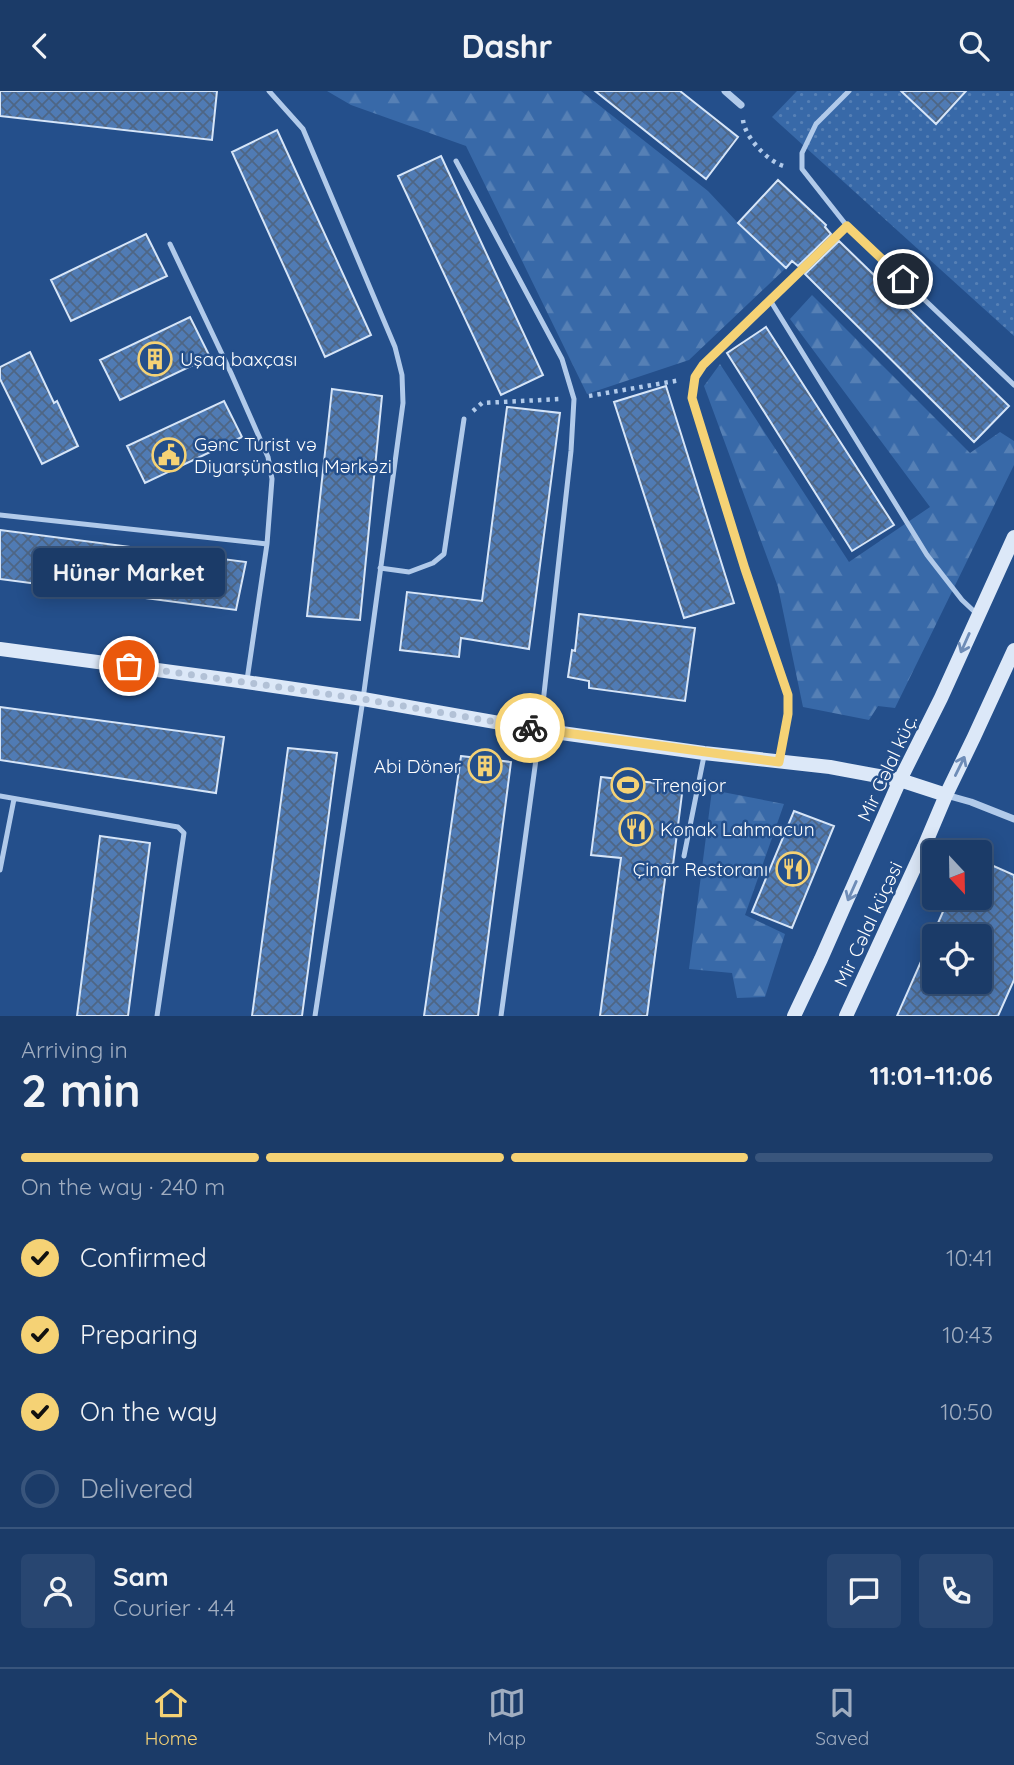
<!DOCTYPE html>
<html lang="en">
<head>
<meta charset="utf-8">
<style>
  body { margin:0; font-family:Quicksand,sans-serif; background:#284671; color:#f1f3f6; height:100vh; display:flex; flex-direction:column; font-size:26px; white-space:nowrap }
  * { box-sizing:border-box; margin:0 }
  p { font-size:23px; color:#a0adc0 }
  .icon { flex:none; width:38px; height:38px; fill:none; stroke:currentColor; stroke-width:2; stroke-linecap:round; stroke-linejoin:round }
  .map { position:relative; height:925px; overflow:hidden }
  .panel { display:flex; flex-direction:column; background:#1b3b68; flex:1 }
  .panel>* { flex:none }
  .needle { width:46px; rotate:158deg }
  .controls { position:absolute; left:922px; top:749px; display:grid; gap:14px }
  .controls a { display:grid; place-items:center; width:70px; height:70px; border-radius:7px; background:#1b3b68; box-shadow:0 4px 18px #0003,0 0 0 2px #39557c; font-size:35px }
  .pin { position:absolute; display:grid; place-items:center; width:60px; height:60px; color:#fff; margin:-30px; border:4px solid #fff; border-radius:50%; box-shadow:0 2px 7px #0007 }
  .courier { position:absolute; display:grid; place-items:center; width:70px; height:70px; margin:-35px; border:5px solid #f5d275; border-radius:50%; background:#fff; color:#222; box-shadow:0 2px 9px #0007 }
  .bubble { position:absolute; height:49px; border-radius:7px; background:#1b3b68; box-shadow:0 4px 18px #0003,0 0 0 2px #39557c; font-size:23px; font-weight:700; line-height:49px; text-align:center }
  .headline em { font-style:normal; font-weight:700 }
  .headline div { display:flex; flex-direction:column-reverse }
  .headline { display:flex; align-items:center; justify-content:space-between; height:119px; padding:0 21px }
  h1 { font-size:46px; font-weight:700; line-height:52px }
  .bar { display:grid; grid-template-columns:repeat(4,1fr); gap:10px 7px; align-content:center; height:84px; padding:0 21px }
  .bar i { height:9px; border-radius:5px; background:#39557c }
  .bar .current { background:#f5d275 }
  .bar p { grid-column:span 4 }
  .line { display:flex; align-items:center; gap:18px; padding:0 21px; border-top:2px solid #39557c }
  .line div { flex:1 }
  .round { display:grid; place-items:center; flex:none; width:74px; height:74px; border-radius:7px; background:#284671 }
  ol { padding:0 21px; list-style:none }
  li { display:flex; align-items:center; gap:21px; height:77px }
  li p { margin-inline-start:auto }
  li .icon { padding:7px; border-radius:50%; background:#f5d275; color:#111; stroke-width:4 }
  li:last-child { color:#a0adc0 }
  li i { width:38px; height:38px; border:4px solid #39557c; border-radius:50% }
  header { display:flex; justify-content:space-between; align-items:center; height:91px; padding:0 21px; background:#1b3b68; font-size:32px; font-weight:700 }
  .menu { display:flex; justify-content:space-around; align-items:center; height:98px; border-top:2px solid #39557c; background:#1b3b68; font-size:19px; color:#a0adc0 }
  .menu a { display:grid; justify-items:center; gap:4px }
  .menu .current { color:#f5d275 }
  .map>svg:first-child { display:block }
  .forest { fill:url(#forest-firs) }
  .park { fill:url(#park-dots) }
  .building { fill:url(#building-cross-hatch); stroke:#d6e5f8; stroke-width:2; fill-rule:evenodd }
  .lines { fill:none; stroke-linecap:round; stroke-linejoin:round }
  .path { stroke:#b1caea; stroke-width:4.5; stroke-dasharray:3.5 5; stroke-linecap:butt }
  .lane { stroke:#b1caea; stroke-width:5 }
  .street { stroke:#b1caea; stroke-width:7 }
  .secondary { stroke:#dce8f8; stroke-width:14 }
  .oneway { stroke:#6e8cb7 }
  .done { stroke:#b2c1d6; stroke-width:7; stroke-dasharray:0 12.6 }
  .route { stroke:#f5d275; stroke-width:9 }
  .labels { text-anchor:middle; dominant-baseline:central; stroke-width:5; stroke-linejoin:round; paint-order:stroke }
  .poi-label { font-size:19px; fill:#fff; stroke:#244f8b; text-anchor:start }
  .street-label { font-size:19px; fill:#fff; stroke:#244f8b }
</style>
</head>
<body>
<header><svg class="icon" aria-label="back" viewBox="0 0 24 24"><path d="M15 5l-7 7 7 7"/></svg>Dashr<svg class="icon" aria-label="search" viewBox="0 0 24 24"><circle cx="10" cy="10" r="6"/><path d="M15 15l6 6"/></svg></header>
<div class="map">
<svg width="1014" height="925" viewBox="0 0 1014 925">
  <defs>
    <pattern id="forest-firs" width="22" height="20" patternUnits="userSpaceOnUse" patternTransform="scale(1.75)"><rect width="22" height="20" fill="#3869a8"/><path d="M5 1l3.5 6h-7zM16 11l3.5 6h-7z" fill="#5680b5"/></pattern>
    <pattern id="park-dots" width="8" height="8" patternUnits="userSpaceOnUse" patternTransform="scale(1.75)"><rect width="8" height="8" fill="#3869a8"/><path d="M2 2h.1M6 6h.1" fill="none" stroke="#5680b5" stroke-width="1.8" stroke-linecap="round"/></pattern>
    <pattern id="building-cross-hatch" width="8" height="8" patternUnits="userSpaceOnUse" patternTransform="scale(1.75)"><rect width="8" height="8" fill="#507bb4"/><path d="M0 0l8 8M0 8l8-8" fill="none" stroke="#4e6685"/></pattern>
  </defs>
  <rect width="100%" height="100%" fill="#244f8b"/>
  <path class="forest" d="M327 0H581L708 100 738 132 786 177 689 269 587 303 466 55 351 14Z
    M812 204 970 362 1000 341 1014 350V374L895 617 878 615 869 629 803 616 778 496 704 295 720 273 849 471 930 416 790 228Z
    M712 699 784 713 745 824 785 843 765 906 737 907 732 882 689 878Z"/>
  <path class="park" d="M797 0H1014V245L772 26Z"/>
  <path class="building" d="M0 0H217L212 49 0 25Z
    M595 0H680L738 46 706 88Z
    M901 0H966L936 33Z
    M277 39 371 244 325 266 232 61Z
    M441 65 543 284 501 304 398 85Z
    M778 89 826 134 825 136 831 143 798 175 792 170 786 177 738 132Z
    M146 143 167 185 71 230 51 189Z
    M839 150 1009 315 974 351 805 183Z
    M190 226 210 266 120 309 100 269Z
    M766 236 894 434 852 460 727 262Z
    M30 261 54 312 57 310 78 355 42 373 0 288V276Z
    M666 295 734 512 684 527 614 311Z
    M332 298 382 305 360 529 307 525Z
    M224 310 242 346 145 392 127 355Z
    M507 316 560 322 529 558 461 547 459 566 400 559 407 501 482 510Z
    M0 439 246 471 236 519 0 488Z
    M579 523 695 537 685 610 589 597V590L568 586 572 559 575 560Z
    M0 616 224 646 216 702 0 669Z
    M288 657 337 662 302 925H252Z
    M461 665 511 671 478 925H424Z
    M601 686 683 695 673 774 667 773 647 925H600L621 767 591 764Z
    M794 720 834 735 792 837 752 821Z
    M100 745 150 752 128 925H77Z
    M980 769 1014 784V889L998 925H897L949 807H980ZM934 845H980V891H934Z"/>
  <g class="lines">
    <path class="path" d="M743 29C745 47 770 73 787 76
      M589 305 681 289
      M473 320 482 312 560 308"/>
    <path class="lane" d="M269 0 303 38 395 256 402 284 403 312 363 608 315 925
      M849 0 816 33 802 62V78L847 135 1014 294
      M456 70 562 268 574 308 571 360 540 639 501 925
      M170 153 231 282 268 366 272 388 267 453
      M770 209 927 464 962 509 978 524
      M0 424 267 453 247 589
      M380 477 409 481 433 472 444 463 464 328
      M779 668 788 623V604L745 478 692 307 695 286 703 274 847 135
      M0 705 178 736 184 742 157 925
      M684 765 704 665
      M0 779 14 708"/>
    <path class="street" d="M725 0 741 14
      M946 704 971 711 1014 728"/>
    <path class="secondary" d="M0 558 232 589 363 608 540 639 704 662 830 676 900 689 946 704
      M794 925 821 868 900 689 941 607 1014 446
      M846 925 924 756 946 704 974 646 1014 559"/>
  </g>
  <defs><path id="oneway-shaft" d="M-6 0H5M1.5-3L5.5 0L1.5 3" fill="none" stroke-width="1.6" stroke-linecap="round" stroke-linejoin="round" transform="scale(1.75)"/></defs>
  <g class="oneway">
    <use href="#oneway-shaft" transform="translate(965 552) rotate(114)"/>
    <use href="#oneway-shaft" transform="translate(960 675) rotate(-64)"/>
    <use href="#oneway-shaft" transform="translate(852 800) rotate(114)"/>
  </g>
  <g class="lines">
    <path class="done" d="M129 575 363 608 530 637"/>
    <path class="route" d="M530 637 779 671 788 623V604L745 478 692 307 695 286 703 274 847 135 903 188"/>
  </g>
  <defs>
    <symbol id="building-ring" viewBox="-11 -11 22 22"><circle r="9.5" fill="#244f8b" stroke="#f5d275" stroke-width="1.5"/><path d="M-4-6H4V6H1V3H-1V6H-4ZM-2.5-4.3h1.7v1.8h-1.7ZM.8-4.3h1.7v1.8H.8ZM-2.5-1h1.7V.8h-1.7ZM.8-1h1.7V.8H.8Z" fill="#f5d275"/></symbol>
    <symbol id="civic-ring" viewBox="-11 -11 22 22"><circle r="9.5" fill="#244f8b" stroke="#f5d275" stroke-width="1.5"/><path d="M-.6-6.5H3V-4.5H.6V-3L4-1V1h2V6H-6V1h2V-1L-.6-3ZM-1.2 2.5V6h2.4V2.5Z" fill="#f5d275"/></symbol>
    <symbol id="stadium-ring" viewBox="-11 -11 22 22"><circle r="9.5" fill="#244f8b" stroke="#f5d275" stroke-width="1.5"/><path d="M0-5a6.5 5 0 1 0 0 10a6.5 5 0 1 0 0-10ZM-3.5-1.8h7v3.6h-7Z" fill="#f5d275"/></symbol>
    <symbol id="restaurant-ring" viewBox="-11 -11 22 22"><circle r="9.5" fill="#244f8b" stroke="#f5d275" stroke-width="1.5"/><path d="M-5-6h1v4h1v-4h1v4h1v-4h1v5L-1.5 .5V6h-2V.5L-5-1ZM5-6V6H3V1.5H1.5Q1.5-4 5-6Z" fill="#f5d275"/></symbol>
  </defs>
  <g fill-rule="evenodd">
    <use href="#building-ring" x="136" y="249" width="38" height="38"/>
    <use href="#civic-ring" x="150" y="345" width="38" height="38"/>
    <use href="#building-ring" x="466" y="656" width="38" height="38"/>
    <use href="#stadium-ring" x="609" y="675" width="38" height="38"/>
    <use href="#restaurant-ring" x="617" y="719" width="38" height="38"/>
    <use href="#restaurant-ring" x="774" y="759" width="38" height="38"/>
  </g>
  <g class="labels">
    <g class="poi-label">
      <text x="180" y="268">Uşaq baxçası</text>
      <text x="194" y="353">Gənc Turist və<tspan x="194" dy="22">Diyarşünastlıq Mərkəzi</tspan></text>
      <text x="461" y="675" text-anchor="end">Abi Dönər</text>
      <text x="652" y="694">Trenajor</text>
      <text x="660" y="738">Konak Lahmacun</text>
      <text x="768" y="778" text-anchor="end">Çinar Restoranı</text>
    </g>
    <g class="street-label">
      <text transform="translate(887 677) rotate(-65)">Mir Cəlal küç.</text>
      <text transform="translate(868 833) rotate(-65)">Mir Cəlal küçəsi</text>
    </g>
  </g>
</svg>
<div class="controls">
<a><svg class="needle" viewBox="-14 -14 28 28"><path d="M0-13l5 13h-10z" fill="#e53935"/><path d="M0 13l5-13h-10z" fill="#a0adc0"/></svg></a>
<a><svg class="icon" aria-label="locate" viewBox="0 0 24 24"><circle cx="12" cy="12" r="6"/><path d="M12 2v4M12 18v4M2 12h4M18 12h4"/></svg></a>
</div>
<div class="pin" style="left:129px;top:575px;background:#ea580c"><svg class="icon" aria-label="bag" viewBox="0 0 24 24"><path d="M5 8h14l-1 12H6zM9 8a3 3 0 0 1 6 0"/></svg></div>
<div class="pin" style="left:903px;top:188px;background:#1f2937"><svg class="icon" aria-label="home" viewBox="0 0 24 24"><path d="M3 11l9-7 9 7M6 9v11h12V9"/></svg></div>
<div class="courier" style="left:530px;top:637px"><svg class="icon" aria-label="bike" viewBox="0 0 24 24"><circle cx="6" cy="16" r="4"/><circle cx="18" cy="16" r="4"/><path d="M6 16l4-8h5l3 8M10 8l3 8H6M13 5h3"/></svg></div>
<div class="bubble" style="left:33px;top:457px;width:192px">Hünər Market</div>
</div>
<section class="panel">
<div class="headline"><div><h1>2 min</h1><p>Arriving in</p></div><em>11:01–11:06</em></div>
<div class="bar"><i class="current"></i><i class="current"></i><i class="current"></i><i></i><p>On the way · 240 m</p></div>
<ol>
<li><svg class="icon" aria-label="check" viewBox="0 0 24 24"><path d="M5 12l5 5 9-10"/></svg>Confirmed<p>10:41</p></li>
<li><svg class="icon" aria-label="check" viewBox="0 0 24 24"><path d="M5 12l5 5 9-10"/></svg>Preparing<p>10:43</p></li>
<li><svg class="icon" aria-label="check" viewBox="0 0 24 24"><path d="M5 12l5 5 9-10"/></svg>On the way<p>10:50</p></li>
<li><i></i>Delivered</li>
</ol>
<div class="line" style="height:126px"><a class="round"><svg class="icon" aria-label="person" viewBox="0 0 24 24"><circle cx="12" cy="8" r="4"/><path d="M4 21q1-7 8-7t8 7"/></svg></a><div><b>Sam</b><p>Courier · 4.4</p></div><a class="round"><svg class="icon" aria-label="chat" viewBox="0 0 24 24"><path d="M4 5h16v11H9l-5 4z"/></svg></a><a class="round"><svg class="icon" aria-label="phone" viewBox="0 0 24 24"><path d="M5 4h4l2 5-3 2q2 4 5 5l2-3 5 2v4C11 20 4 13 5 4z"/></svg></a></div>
</section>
<nav class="menu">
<a class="current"><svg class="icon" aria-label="home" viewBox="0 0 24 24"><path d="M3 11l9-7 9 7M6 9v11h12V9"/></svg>Home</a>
<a><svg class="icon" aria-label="map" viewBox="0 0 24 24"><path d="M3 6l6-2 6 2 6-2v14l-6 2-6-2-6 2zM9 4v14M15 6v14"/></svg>Map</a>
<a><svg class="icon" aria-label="saved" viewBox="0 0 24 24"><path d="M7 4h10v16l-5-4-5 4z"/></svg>Saved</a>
</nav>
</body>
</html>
